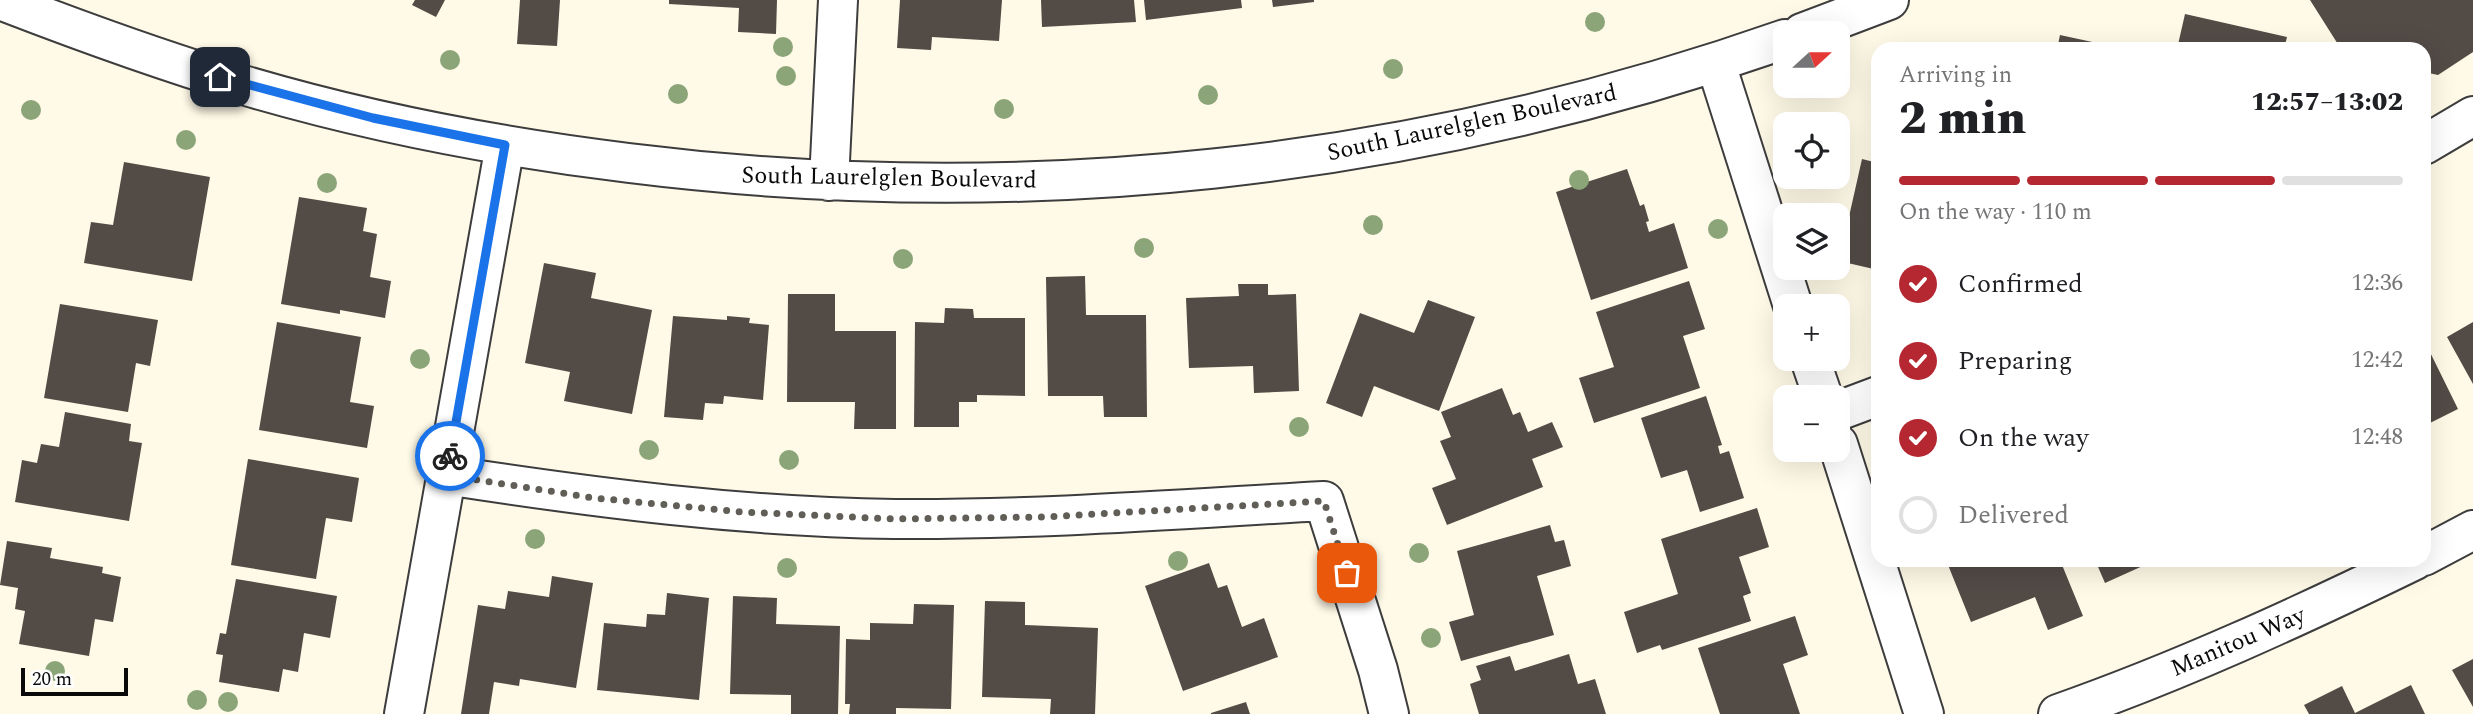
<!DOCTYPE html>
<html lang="en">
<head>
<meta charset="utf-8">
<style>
  body { margin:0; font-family:Spectral,serif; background:#f6f6f6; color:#202124; height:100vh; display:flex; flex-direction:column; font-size:26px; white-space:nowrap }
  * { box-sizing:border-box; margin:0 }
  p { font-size:23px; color:#757577 }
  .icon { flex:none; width:38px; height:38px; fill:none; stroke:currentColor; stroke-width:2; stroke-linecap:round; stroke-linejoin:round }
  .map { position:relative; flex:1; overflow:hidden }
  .sheet { position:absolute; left:1871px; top:42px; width:560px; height:525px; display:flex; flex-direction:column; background:#fff; border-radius:21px; box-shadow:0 7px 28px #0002 }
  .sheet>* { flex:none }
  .needle { width:46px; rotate:69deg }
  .buttons { position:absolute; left:1773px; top:21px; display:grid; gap:14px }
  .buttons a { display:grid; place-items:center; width:77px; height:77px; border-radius:14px; background:#fff; box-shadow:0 7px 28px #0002; font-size:35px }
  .scale { position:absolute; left:21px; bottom:18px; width:107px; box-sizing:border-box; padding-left:7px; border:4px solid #0a0a0a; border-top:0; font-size:19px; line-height:24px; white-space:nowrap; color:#0a0a0a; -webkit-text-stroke:5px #fff; paint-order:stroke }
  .pin { position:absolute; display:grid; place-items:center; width:60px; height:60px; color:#fff; margin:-30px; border-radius:14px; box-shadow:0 4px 10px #0006 }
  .courier { position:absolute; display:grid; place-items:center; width:70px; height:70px; margin:-35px; border:5px solid #1a73e8; border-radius:50%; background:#fff; color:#222; box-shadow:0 2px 9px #0007 }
  .headline em { font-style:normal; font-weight:800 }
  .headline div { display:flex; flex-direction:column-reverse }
  .headline { display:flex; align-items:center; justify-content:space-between; height:119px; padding:0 28px }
  h1 { font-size:46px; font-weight:800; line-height:52px }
  .bar { display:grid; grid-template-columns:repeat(4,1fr); gap:10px 7px; align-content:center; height:84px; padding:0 28px }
  .bar i { height:9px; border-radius:5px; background:#e0e0e0 }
  .bar .active { background:#b52731 }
  .bar p { grid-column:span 4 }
  ol { padding:0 28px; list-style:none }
  li { display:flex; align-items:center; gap:21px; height:77px }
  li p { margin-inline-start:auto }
  li .icon { padding:7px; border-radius:50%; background:#b52731; color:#fff; stroke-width:4 }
  li:last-child { color:#757577 }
  li i { width:38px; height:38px; border:4px solid #e0e0e0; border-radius:50% }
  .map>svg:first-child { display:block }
  .building { fill:#524b46 }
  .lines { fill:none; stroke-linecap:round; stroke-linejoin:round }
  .minor-casing { stroke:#3d3d3d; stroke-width:42 }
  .minor { stroke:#fff; stroke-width:38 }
  .tree { fill:#8ba478 }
  .done { stroke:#605e57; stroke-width:7; stroke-dasharray:0 12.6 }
  .route { stroke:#1a73e8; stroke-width:9 }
  .labels { text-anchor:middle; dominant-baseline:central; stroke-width:7; stroke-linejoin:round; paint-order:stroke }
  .street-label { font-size:24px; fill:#0a0a0a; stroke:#fff }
</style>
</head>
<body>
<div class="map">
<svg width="2473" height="714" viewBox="0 0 2473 714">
  <rect width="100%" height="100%" fill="#fff9e7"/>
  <path class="building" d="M415 0H445L436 17 412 5Z
    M520 0H560L557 46 517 44Z
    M669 0H777L776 34 738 32 739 8 669 4Z
    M900 0H1002L999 41 932 37 931 50 897 48Z
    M1041 0H1134L1136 22 1042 27Z
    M1144 0H1241L1242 8 1146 20Z
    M1272 0H1314V2L1273 7Z
    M2310 0H2473V52L2438 75 2424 72V49H2341Z
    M2185 14 2287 37 2284 49H2177Z
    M2060 35 2120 48V49H2057Z
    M1862 159 1878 163V270L1839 261Z
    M124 162 210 177 192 281 84 263 91 222 113 225Z
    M1627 169 1640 206 1644 204 1649 221 1646 222 1649 232 1674 223 1688 268 1591 300 1556 192Z
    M299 197 367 208 363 231 377 234 370 277 391 281 385 318 340 310V314L281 304Z
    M544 263 596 273 591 298 652 310 632 414 564 401 570 372 525 363Z
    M1085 276 1086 315H1146L1147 417H1104L1103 396H1048L1046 277Z
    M1689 281 1705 329 1683 336 1700 388 1594 423 1579 378 1614 367 1596 312Z
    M1238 284H1268V295L1296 294 1299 391 1254 393 1253 366 1189 368 1186 298 1239 296Z
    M788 294H835V331H896V429H854L855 402H787Z
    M1428 300 1475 317 1439 411 1374 386 1362 417 1326 403 1360 313 1414 333Z
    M60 304 158 320 150 366 136 363 128 412 44 398Z
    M945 308 973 309 974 318H1025V396L977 395V402H959V427H914L915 322 944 323Z
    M673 316 727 320V316L750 318 749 323 769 325 763 400 724 396 723 404 705 403 703 420 664 417Z
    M277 322 361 337 350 402 374 406 367 448 259 430Z
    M2473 322V384L2447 337Z
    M2424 340 2458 409 2424 426Z
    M1502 388 1513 415 1520 412 1528 432 1552 422 1563 447 1532 459 1543 487 1447 525 1432 488 1456 479 1440 441 1451 437 1441 412Z
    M1706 396 1722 445 1718 446 1720 454 1729 451 1744 498 1700 512 1687 470 1661 478 1641 418Z
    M65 412 131 424 129 441 142 443 129 521 15 502 22 460 37 463 41 444 59 447Z
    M248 459 359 478 352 522 326 518 316 579 231 565Z
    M1757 508 1769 547 1739 557 1751 593 1743 596 1751 621 1662 650 1660 645 1637 653 1624 612 1678 594 1661 539Z
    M1550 525 1555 542 1564 540 1571 566 1537 576 1554 635 1461 661 1449 622 1474 615 1457 551Z
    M7 541 52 548 50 558 103 567 102 573 121 577 113 622 95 619 89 656 19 644 25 611 15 609 18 588 0 585Z
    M1946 560H2060L2083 616 2048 630 2035 597 1971 622Z
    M2095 560H2156L2105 583Z
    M1209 563 1218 588 1227 585 1242 627 1264 618 1278 657 1183 691 1145 586Z
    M552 576 593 583 576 688 520 679 519 686 494 682 489 714H461L478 605 505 609 508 591 549 597Z
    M236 579 337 596 330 638 304 633 298 672 283 669 279 692 219 682 223 655 216 654 220 633 226 634Z
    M667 593 709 598 699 700 597 690 604 623 646 627 647 614 665 615Z
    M733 596 777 598 776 624 840 626 838 714H791V695L730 694Z
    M985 601 1025 602V625L1098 628 1095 714H1050L1051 699 982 697Z
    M914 604 954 605 951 709 896 708V714H849L850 704H845L846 639 870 640V623L913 624Z
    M1795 616 1808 655 1783 664 1800 714H1720L1698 648Z
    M1569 654 1578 684 1595 679 1606 714H1479L1470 684 1481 680 1476 666 1510 656 1515 671Z
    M2473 659V707L2452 670Z
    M2411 685 2425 714H2309L2304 705 2342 686 2355 713Z
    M1246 702 1250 714H1211V713Z"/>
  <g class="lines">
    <defs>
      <path id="minor" d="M0 0C80 31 160 60 243 85 368 122 498 147 629 163 1021 212 1412 170 1785 39
        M1802 33 1889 0
        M1716 64 1793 306
        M2424 145 2473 116
        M829 181 838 0
        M1810 359 1823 397
        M1838 411 1878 396
        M1838 444 1924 714
        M446 475C595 498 744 517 895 519 1038 520 1181 509 1324 501L1378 670 1389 714
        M2424 556 2473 530
        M404 714 505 145
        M2058 714C2180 671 2298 617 2415 560"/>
    </defs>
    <use href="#minor" class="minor-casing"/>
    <use href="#minor" class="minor"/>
  </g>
  <g class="tree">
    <circle cx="1595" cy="22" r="10"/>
    <circle cx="783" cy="47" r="10"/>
    <circle cx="450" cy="60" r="10"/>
    <circle cx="1393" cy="69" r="10"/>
    <circle cx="786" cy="76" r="10"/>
    <circle cx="678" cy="94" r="10"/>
    <circle cx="1208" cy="95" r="10"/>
    <circle cx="1004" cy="109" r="10"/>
    <circle cx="31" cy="110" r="10"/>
    <circle cx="186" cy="140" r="10"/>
    <circle cx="1579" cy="180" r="10"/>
    <circle cx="327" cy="183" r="10"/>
    <circle cx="1373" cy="225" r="10"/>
    <circle cx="1718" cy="229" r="10"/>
    <circle cx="1144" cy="248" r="10"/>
    <circle cx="903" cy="259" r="10"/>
    <circle cx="420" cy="359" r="10"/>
    <circle cx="1299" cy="427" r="10"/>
    <circle cx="649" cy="450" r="10"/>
    <circle cx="789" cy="460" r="10"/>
    <circle cx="535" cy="539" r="10"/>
    <circle cx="1419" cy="553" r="10"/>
    <circle cx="1178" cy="561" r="10"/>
    <circle cx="787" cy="568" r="10"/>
    <circle cx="1431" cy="638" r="10"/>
    <circle cx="55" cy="671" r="10"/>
    <circle cx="197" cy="700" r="10"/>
    <circle cx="228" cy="702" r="10"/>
  </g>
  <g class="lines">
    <path class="done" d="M450 456 446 475 594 498 743 512 893 519 1043 517 1324 501 1347 573"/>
    <path class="route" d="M220 77 373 118 505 145 450 456"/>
  </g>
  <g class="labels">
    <g class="street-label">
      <text transform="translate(1472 123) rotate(-12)">South Laurelglen Boulevard</text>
      <text transform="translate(889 178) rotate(1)">South Laurelglen Boulevard</text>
      <text transform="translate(2238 642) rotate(-23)">Manitou Way</text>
    </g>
  </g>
</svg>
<div class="buttons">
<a><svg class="needle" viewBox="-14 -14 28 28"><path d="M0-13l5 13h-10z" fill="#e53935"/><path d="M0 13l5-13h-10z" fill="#757577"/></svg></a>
<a><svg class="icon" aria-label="locate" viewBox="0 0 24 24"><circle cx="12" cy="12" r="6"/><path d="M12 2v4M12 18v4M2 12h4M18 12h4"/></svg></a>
<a><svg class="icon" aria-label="layers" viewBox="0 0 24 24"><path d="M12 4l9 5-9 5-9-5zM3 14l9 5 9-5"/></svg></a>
<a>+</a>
<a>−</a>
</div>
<div class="scale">20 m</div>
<div class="pin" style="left:1347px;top:573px;background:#ea580c"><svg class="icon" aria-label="bag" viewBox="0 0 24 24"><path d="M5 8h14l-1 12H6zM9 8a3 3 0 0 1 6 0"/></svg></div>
<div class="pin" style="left:220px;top:77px;background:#1f2937"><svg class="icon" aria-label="home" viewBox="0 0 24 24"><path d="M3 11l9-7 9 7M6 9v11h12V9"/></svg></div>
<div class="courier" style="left:450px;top:456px"><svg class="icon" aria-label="bike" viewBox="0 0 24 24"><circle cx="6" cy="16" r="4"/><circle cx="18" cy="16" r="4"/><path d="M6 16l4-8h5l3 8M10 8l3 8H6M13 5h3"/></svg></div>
<section class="sheet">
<div class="headline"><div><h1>2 min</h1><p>Arriving in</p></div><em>12:57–13:02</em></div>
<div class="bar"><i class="active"></i><i class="active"></i><i class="active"></i><i></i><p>On the way · 110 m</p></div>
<ol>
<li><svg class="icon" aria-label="check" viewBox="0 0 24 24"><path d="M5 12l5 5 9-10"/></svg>Confirmed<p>12:36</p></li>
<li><svg class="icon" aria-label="check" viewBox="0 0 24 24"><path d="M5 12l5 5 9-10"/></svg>Preparing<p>12:42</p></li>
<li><svg class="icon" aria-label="check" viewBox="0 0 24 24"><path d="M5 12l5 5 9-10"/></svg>On the way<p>12:48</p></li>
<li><i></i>Delivered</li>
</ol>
</section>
</div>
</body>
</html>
